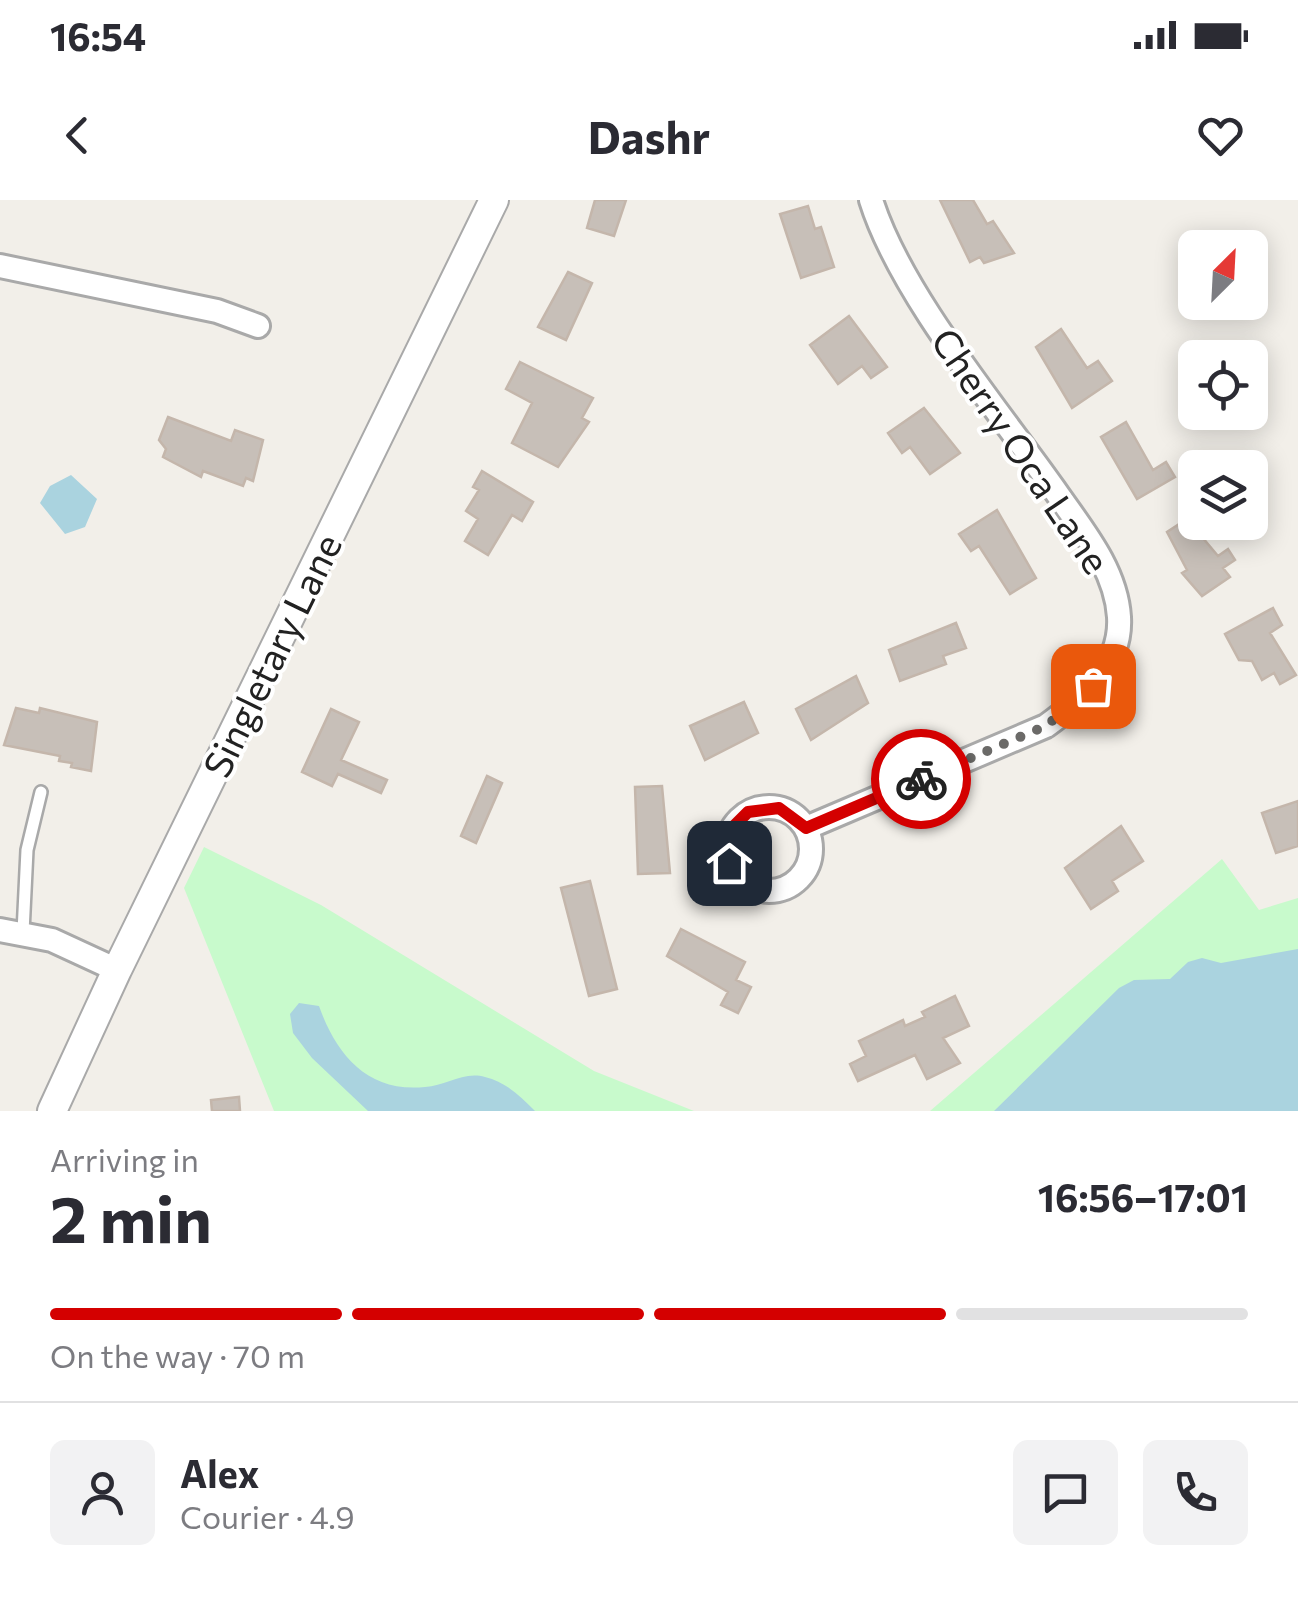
<!DOCTYPE html>
<html lang="en">
<head>
<meta charset="utf-8">
<style>
  body { margin:0; font-family:Commissioner,sans-serif; background:#f2f2f3; color:#2b2b33; height:100vh; display:flex; flex-direction:column; font-size:38px; white-space:nowrap }
  * { box-sizing:border-box; margin:0 }
  p { font-size:32px; color:#7c7c81 }
  .icon { flex:none; width:55px; height:55px; fill:none; stroke:currentColor; stroke-width:2; stroke-linecap:round; stroke-linejoin:round }
  .map { position:relative; height:911px; overflow:hidden }
  .side { display:flex; flex-direction:column; background:#fff; flex:1 }
  .side>* { flex:none }
  .needle { width:65px; rotate:24deg }
  .controls { position:absolute; left:1178px; top:30px; display:grid; gap:20px }
  .controls a { display:grid; place-items:center; width:90px; height:90px; border-radius:15px; background:#fff; box-shadow:0 5px 25px #0003; font-size:50px }
  .pin { position:absolute; display:grid; place-items:center; width:85px; height:85px; color:#fff; margin:-42px; border-radius:20px; box-shadow:0 5px 15px #0006 }
  .courier { position:absolute; display:grid; place-items:center; width:100px; height:100px; margin:-50px; border:8px solid #d40000; border-radius:50%; background:#fff; color:#222; box-shadow:0 2px 12px #0007 }
  .headline em { font-style:normal; font-weight:700 }
  .headline div { display:flex; flex-direction:column-reverse }
  .headline { display:flex; align-items:center; justify-content:space-between; height:170px; padding:0 50px }
  h1 { font-size:65px; font-weight:700; line-height:75px }
  .bar { display:grid; grid-template-columns:repeat(4,1fr); gap:15px 10px; align-content:center; height:120px; padding:0 50px }
  .bar i { height:12px; border-radius:8px; background:#e1e1e2 }
  .bar .current { background:#d40000 }
  .bar p { grid-column:span 4 }
  .line { display:flex; align-items:center; gap:25px; padding:0 50px; border-top:2px solid #e1e1e2 }
  .line div { flex:1 }
  .round { display:grid; place-items:center; flex:none; width:105px; height:105px; border-radius:15px; background:#f2f2f3 }
  .status { display:flex; justify-content:space-between; align-items:center; height:70px; padding:0 50px; background:#fff; direction:ltr }
  .status svg { height:28px; fill:currentColor }
  header { display:flex; justify-content:space-between; align-items:center; height:130px; padding:0 50px; background:#fff; font-size:45px; font-weight:700 }
  .map>svg:first-child { display:block }
  .park { fill:#c8facc }
  .water { fill:#aad3df }
  .building { fill:#c7bfb8; stroke:#c4b6ab; stroke-width:2.5 }
  .lines { fill:none; stroke-linecap:round; stroke-linejoin:round }
  .service-casing { stroke:#a9a9a9; stroke-width:16 }
  .minor-casing { stroke:#a9a9a9; stroke-width:28 }
  .tertiary-casing { stroke:#a9a9a9; stroke-width:32 }
  .service { stroke:#fff; stroke-width:11 }
  .minor { stroke:#fff; stroke-width:22 }
  .tertiary { stroke:#fff; stroke-width:28 }
  .done { stroke:#6b6a68; stroke-width:10; stroke-dasharray:0 18 }
  .route { stroke:#d40000; stroke-width:12 }
  .labels { text-anchor:middle; dominant-baseline:central; stroke-width:8; stroke-linejoin:round; paint-order:stroke }
  .street-label { font-size:38px; fill:#222; stroke:#fff }
</style>
</head>
<body>
<div class="status"><b>16:54</b><svg viewBox="0 0 49 12"><path d="M0 12V9h3v3zM5 12V6h3v6zM10 12V3h3v9zM15 12V0h3v12zM26 1h20v11H26zM47 4h2v5h-2z"/></svg></div>
<header><svg class="icon" aria-label="back" viewBox="0 0 24 24"><path d="M15 5l-7 7 7 7"/></svg>Dashr<svg class="icon" aria-label="heart" viewBox="0 0 24 24"><path d="M12 20l-8-8c-3-5 5-10 8-4 3-6 11-1 8 4z"/></svg></header>
<div class="map">
<svg width="1298" height="911" viewBox="0 0 1298 911">
  <rect width="100%" height="100%" fill="#f2efe9"/>
  <path class="park" d="M204 647 321 705 594 871 694 911H274L184 688Z
    M1222 659 1259 710 1298 698V911H930Z"/>
  <path class="water" d="M71 275 97 299 85 327 65 334 40 303 50 286Z
    M1298 749V911H994L1119 788 1134 780 1170 779 1188 762 1202 758 1221 763Z
    M299 803 319 806C336 854 367 893 425 887 446 886 463 871 485 877 506 882 520 896 535 911H368L312 858 293 833 290 814Z"/>
  <path class="building" d="M595 0H626L614 36 587 28Z
    M940 0H973L987 24 993 21 1014 53 984 63 980 57 970 62Z
    M808 6 815 29 821 27 834 67 801 78 780 14Z
    M568 72 592 83 566 140 538 127Z
    M849 116 887 167 871 178 862 166 838 184 810 145Z
    M1061 129 1087 168 1098 161 1112 181 1072 208 1036 147Z
    M520 162 593 198 582 218 589 222 558 267 512 243 532 203 506 189Z
    M924 208 960 253 930 274 910 247 902 253 888 233Z
    M168 217 231 241 235 230 263 240 253 281 246 278 243 286 203 271 201 277 163 257 166 249 159 240Z
    M1126 222 1153 270 1166 262 1175 277 1137 299 1101 237Z
    M482 271 533 302 522 321 512 315 488 355 465 341 478 319 466 311 479 290 473 287Z
    M997 310 1036 378 1010 394 979 346 971 351 959 334Z
    M1187 319 1218 356 1228 349 1235 360 1223 368 1230 377 1202 396 1182 373 1187 370 1167 332Z
    M1273 408 1282 425 1270 433 1296 475 1280 484 1274 473 1262 480 1252 461 1239 460 1225 434Z
    M956 423 966 448 943 456 946 464 900 481 889 450Z
    M856 476 868 503 811 540 796 509Z
    M744 502 758 533 705 560 690 526Z
    M16 508 39 513 40 508 97 522 91 571 71 567 72 563 59 561 60 556 4 545Z
    M331 509 359 522 341 560 387 580 381 593 338 574 332 586 302 572Z
    M487 576 502 583 476 643 461 636Z
    M662 586 670 673 638 674 635 587Z
    M1298 601V646L1276 653 1262 613Z
    M1121 626 1143 661 1112 681 1118 691 1091 709 1065 668Z
    M590 681 617 789 589 796 561 688Z
    M681 729 745 762 736 780 751 787 738 813 721 805 728 792 667 756Z
    M955 796 969 826 943 838 960 863 927 879 915 855 858 881 850 864 866 856 859 841 903 820 905 826 925 817 922 812Z
    M239 897 240 911H212L211 900Z"/>
  <g class="lines">
    <defs>
      <path id="service" d="M23 732 27 650 41 592"/>
      <path id="minor" d="M0 66 217 111 258 126
        M727 649a42 42 0 1 1 84 0a42 42 0 1 1-84 0Z
        M806 628 1046 526C1082 500 1122 466 1119 417 1116 368 1080 327 1054 289 996 207 900 93 871 0
        M0 730 52 740 117 770"/>
      <path id="tertiary" d="M52 911 117 770 494 0"/>
    </defs>
    <use href="#service" class="service-casing"/>
    <use href="#minor" class="minor-casing"/>
    <use href="#tertiary" class="tertiary-casing"/>
    <use href="#service" class="service"/>
    <use href="#minor" class="minor"/>
    <use href="#tertiary" class="tertiary"/>
  </g>
  <g class="lines">
    <path class="done" d="M921 579 1046 526 1093 486"/>
    <path class="route" d="M729 663 730 630 748 612 779 608 806 628 921 579"/>
  </g>
  <g class="labels">
    <g class="street-label">
      <text transform="translate(1022 250) rotate(56)">Cherry Oca Lane</text>
      <text transform="translate(271 455) rotate(-64)">Singletary Lane</text>
    </g>
  </g>
</svg>
<div class="controls">
<a><svg class="needle" viewBox="-14 -14 28 28"><path d="M0-13l5 13h-10z" fill="#e53935"/><path d="M0 13l5-13h-10z" fill="#7c7c81"/></svg></a>
<a><svg class="icon" aria-label="locate" viewBox="0 0 24 24"><circle cx="12" cy="12" r="6"/><path d="M12 2v4M12 18v4M2 12h4M18 12h4"/></svg></a>
<a><svg class="icon" aria-label="layers" viewBox="0 0 24 24"><path d="M12 4l9 5-9 5-9-5zM3 14l9 5 9-5"/></svg></a>
</div>
<div class="pin" style="left:1093px;top:486px;background:#ea580c"><svg class="icon" aria-label="bag" viewBox="0 0 24 24"><path d="M5 8h14l-1 12H6zM9 8a3 3 0 0 1 6 0"/></svg></div>
<div class="pin" style="left:729px;top:663px;background:#1f2937"><svg class="icon" aria-label="home" viewBox="0 0 24 24"><path d="M3 11l9-7 9 7M6 9v11h12V9"/></svg></div>
<div class="courier" style="left:921px;top:579px"><svg class="icon" aria-label="bike" viewBox="0 0 24 24"><circle cx="6" cy="16" r="4"/><circle cx="18" cy="16" r="4"/><path d="M6 16l4-8h5l3 8M10 8l3 8H6M13 5h3"/></svg></div>
</div>
<section class="side">
<div class="headline"><div><h1>2 min</h1><p>Arriving in</p></div><em>16:56–17:01</em></div>
<div class="bar"><i class="current"></i><i class="current"></i><i class="current"></i><i></i><p>On the way · 70 m</p></div>
<div class="line" style="height:180px"><a class="round"><svg class="icon" aria-label="person" viewBox="0 0 24 24"><circle cx="12" cy="8" r="4"/><path d="M4 21q1-7 8-7t8 7"/></svg></a><div><b>Alex</b><p>Courier · 4.9</p></div><a class="round"><svg class="icon" aria-label="chat" viewBox="0 0 24 24"><path d="M4 5h16v11H9l-5 4z"/></svg></a><a class="round"><svg class="icon" aria-label="phone" viewBox="0 0 24 24"><path d="M5 4h4l2 5-3 2q2 4 5 5l2-3 5 2v4C11 20 4 13 5 4z"/></svg></a></div>
</section>
</body>
</html>
